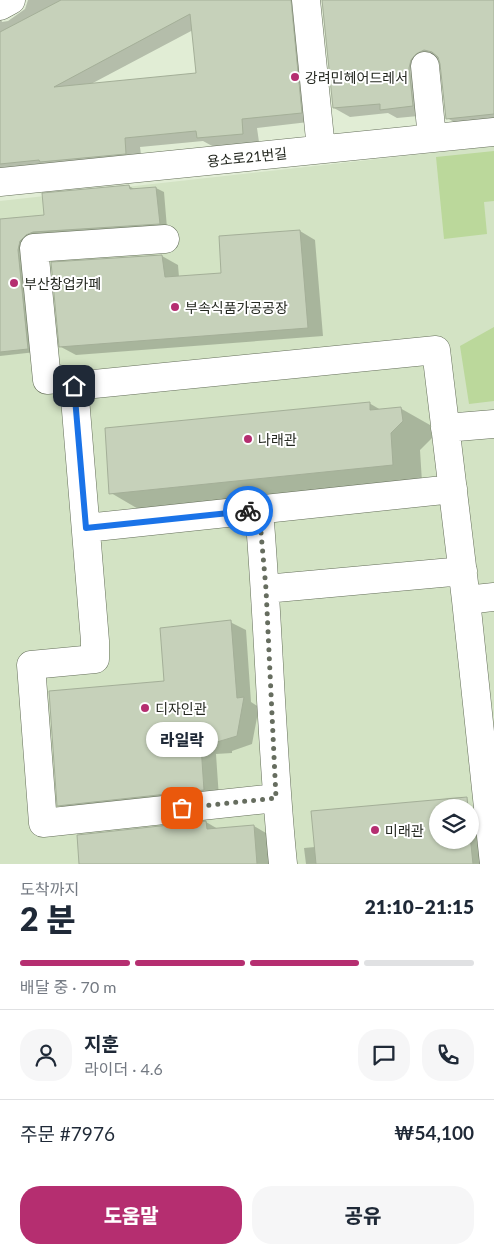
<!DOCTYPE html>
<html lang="ko">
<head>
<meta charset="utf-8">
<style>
  body { margin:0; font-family:Lato,"Noto Sans KR",sans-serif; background:#f6f6f7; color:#1f2937; height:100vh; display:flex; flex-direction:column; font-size:19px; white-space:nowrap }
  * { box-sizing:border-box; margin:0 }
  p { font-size:16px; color:#747a83 }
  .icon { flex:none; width:28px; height:28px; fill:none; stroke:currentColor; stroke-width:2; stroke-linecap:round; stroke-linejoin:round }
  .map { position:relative; height:864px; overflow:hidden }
  .panel { display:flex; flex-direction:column; background:#fff; flex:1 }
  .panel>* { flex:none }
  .tools { position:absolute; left:429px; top:799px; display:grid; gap:10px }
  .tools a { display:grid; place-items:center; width:50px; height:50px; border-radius:50%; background:#fff; box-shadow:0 1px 4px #0004; font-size:25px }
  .pin { position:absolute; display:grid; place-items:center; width:42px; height:42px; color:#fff; margin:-21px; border-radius:10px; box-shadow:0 2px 8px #0006 }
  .courier { position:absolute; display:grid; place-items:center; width:50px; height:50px; margin:-25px; border:4px solid #1a73e8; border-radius:50%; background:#fff; color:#222; box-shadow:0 1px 6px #0007 }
  .bubble { position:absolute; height:35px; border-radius:18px; background:#fff; box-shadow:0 1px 4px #0004; font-size:16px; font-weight:800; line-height:35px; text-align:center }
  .summary em { font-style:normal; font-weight:800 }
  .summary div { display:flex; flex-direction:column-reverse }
  .summary { display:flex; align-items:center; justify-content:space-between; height:85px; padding:0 20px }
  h1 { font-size:32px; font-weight:800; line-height:38px }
  .bar { display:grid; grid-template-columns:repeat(4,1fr); gap:8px 5px; align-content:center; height:60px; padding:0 20px }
  .bar i { height:6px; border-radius:4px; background:#e0e1e3 }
  .bar .active { background:#b52e70 }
  .bar p { grid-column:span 4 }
  .line { display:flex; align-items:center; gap:12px; padding:0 20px; border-top:1px solid #e0e1e3 }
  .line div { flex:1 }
  .round { display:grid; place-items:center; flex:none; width:52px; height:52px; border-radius:20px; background:#f6f6f7 }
  .cta { display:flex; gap:10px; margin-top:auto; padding:10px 20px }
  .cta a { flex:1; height:58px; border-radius:20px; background:#b52e70; color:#fff; font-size:20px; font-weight:800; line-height:58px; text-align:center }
  .cta a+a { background:#f6f6f7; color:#1f2937 }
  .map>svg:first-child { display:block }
  .built { fill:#d3e3c4; fill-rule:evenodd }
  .green { fill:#bbd89b }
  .shadow { fill:#0003; fill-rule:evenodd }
  .building { fill:#c6d1ba; stroke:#a4af98; fill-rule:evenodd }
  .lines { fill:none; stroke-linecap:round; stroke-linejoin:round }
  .minor-casing { stroke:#646e59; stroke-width:29 }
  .minor { stroke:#fff; stroke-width:28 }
  .done { stroke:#666d5f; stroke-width:5; stroke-dasharray:0 9 }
  .route { stroke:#1a73e8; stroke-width:6 }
  .poi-dot { fill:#b52e70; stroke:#fff; stroke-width:2 }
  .labels { text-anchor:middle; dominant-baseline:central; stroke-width:4; stroke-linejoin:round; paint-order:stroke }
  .poi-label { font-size:14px; fill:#242820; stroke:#fff; text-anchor:start }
  .street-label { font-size:14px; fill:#242820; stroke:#fff }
</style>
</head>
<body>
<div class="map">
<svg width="494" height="864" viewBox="0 0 494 864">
  <rect width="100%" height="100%" fill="#e1edd5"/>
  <path class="built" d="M494 146V864H0V201ZM438 808H470V840H438Z"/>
  <path class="green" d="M494 151V201L484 202 487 234 444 239 436 157Z
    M494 327V401L469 404 460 346Z"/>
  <path class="shadow" d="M28 0H309L317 121 257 128 259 142 214 147 203 141 140 147 142 162 0 174V15L2 22 8 21 25 9ZM193 30 198 74 91 84Z
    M323 0H494V124L463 127 447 118 440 59 431 62 429 115 397 118 388 113 350 117 334 108Z
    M129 186 136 190 156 188 164 192 167 228 41 236 36 352 0 356V220L45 216Z
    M300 231 315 240 323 336 76 355 61 347 52 264 162 256 178 265 179 277 223 274Z
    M369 403 381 410 400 408 430 425 432 438 420 450 422 482 140 510 111 493Z
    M230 622 246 630 251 702 259 707 252 744 232 751V753L216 754 219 798 74 814 59 805 165 682Z
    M455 799 469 808H438V840H470V808L484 816 494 864H306L304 848 315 847Z
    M206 822 218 829 254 826 283 843 285 864H81Z"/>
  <path class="building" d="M61 0H291L302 113 242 119 243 134 197 138 196 131 125 138 126 154 40 162 39 160 0 164V32ZM190 14 196 73 54 87Z
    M322 0H494V114L446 119 440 64 438 57 432 52 424 50 416 54 411 60 409 68 413 106 380 110V104L333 108Z
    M129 185 130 189 156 187 160 224 33 232 26 235 20 241 18 250 28 349 0 352V219L44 215 42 193Z
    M300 230 308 328 59 347 51 262 162 255 165 277 221 273 219 236Z
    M370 402V410L401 407 403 421 391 433 393 465 109 494 105 428Z
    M231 620 237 698 244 697 237 736 217 742V744L201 746 204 790 57 806 49 691 164 681 160 628Z
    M467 797 468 808H438V840H470V835L473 864H316L311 811Z
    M206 821 207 829 254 825 257 864H79L77 835Z"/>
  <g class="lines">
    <defs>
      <path id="minor" d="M306 0 321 149
        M0 6 11 0
        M425 66 432 138
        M0 182 494 132
        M74 386 58 379 47 380 34 248 165 239
        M445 428 494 424
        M259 510C269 628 271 746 283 864
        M86 528 453 489
        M265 589 463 571
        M466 600 494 597
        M276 798 43 823 31 665 95 659V641L74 386 436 350 466 600 494 864"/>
    </defs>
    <use href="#minor" class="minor-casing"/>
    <use href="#minor" class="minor"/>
  </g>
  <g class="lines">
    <path class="done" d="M182 808 276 798 266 589 259 510 248 511"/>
    <path class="route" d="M74 386 86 528 248 511"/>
  </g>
  <g class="poi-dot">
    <circle cx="295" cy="77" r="5"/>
    <circle cx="14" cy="283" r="5"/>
    <circle cx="175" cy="307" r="5"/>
    <circle cx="248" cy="439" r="5"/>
    <circle cx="145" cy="708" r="5"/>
    <circle cx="375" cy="830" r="5"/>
  </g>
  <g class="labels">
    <g class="poi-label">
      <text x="305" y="77">강려민헤어드레서</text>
      <text x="24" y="283">부산창업카페</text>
      <text x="185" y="307">부속식품가공공장</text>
      <text x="258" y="439">나래관</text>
      <text x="155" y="708">디자인관</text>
      <text x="385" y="830">미래관</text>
    </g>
    <g class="street-label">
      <text transform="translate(247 157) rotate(-6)">용소로21번길</text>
    </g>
  </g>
</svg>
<div class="tools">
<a><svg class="icon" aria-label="layers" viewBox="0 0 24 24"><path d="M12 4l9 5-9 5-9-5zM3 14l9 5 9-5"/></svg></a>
</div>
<div class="pin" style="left:182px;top:808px;background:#ea580c"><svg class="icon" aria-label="bag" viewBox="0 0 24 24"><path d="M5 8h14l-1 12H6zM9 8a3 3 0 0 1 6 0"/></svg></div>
<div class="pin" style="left:74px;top:386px;background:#1f2937"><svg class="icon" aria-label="home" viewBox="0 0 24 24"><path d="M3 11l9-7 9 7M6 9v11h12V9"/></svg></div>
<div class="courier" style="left:248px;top:511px"><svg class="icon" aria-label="bike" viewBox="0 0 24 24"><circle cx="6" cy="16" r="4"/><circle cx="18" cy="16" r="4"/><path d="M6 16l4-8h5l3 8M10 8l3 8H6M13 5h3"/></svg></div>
<div class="bubble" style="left:146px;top:722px;width:72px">라일락</div>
</div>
<section class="panel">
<div class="summary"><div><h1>2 분</h1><p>도착까지</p></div><em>21:10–21:15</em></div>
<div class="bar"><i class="active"></i><i class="active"></i><i class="active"></i><i></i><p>배달 중 · 70 m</p></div>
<div class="line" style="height:90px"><a class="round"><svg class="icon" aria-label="person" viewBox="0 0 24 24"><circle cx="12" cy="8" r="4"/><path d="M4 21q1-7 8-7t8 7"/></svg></a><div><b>지훈</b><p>라이더 · 4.6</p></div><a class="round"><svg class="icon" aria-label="chat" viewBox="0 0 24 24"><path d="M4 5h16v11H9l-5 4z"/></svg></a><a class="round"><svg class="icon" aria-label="phone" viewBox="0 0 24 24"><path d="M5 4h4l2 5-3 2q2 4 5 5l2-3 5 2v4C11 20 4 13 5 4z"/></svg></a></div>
<div class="line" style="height:65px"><div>주문 #7976</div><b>₩54,100</b></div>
<div class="cta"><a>도움말</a><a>공유</a></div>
</section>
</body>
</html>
